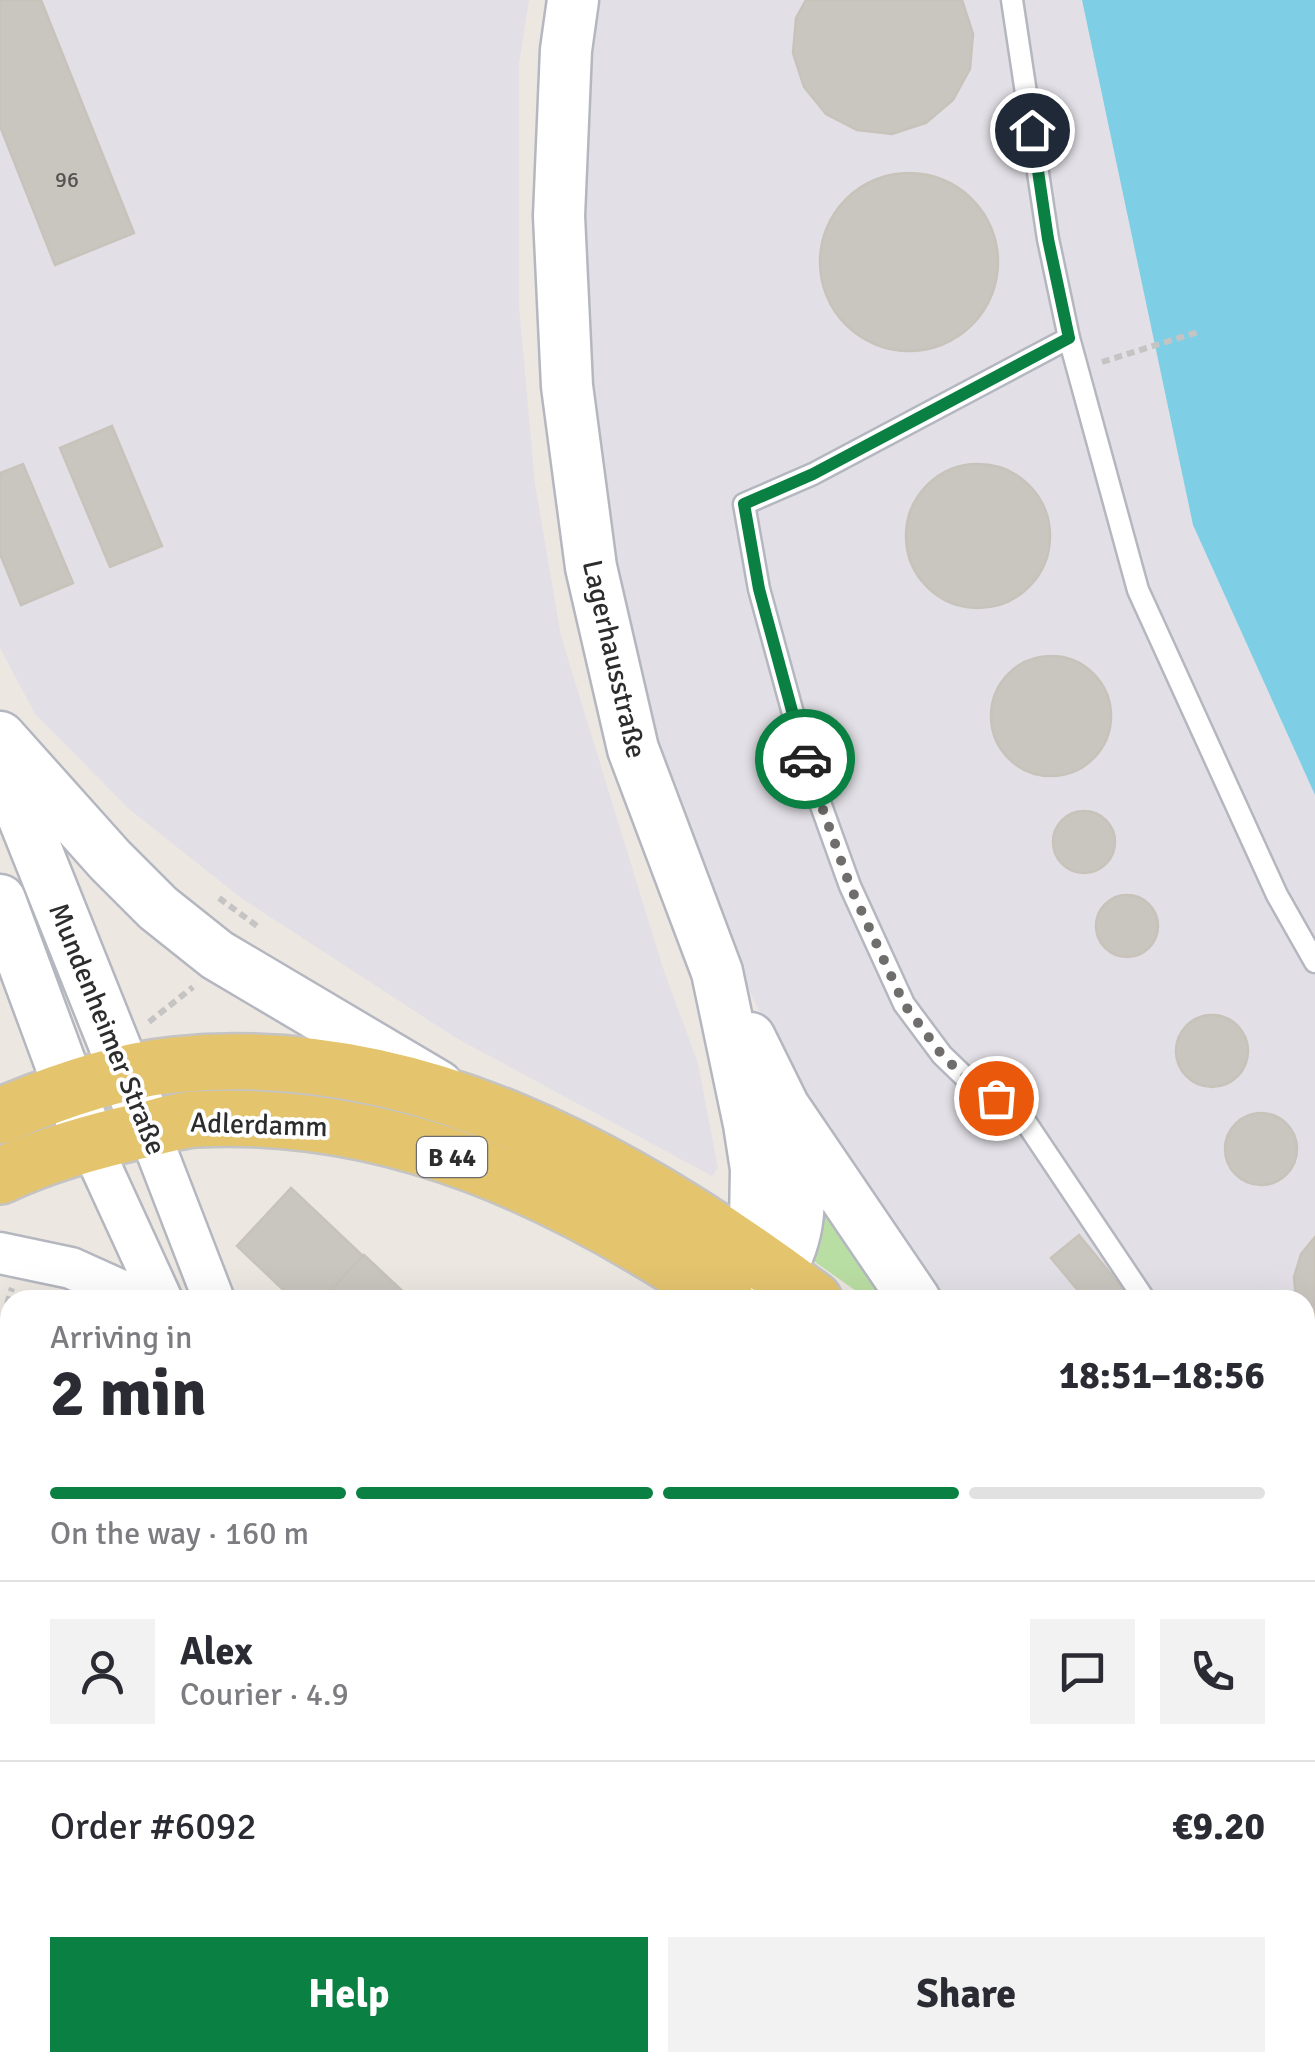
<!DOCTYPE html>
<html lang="en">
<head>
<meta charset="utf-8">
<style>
  body { margin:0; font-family:Signika,sans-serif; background:#f2f2f3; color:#2b2b33; height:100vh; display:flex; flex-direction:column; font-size:38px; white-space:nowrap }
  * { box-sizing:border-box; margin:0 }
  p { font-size:32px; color:#7c7c81 }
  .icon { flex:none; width:55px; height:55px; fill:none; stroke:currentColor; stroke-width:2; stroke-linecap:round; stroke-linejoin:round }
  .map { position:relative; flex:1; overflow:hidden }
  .side { position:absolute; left:0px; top:1290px; width:1315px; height:782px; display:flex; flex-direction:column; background:#fff; border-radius:30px 30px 0 0; box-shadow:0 10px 40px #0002 }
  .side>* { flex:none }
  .pin { position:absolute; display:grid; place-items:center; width:85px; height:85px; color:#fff; margin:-42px; border:5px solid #fff; border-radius:50%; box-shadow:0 2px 10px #0007 }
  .courier { position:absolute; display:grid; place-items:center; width:100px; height:100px; margin:-50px; border:8px solid #0b8043; border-radius:50%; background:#fff; color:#222; box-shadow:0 2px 12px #0007 }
  .overview em { font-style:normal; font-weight:700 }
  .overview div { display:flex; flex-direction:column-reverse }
  .overview { display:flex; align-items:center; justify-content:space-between; height:170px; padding:0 50px }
  h1 { font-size:65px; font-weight:700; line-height:75px }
  .bar { display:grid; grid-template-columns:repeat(4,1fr); gap:15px 10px; align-content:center; height:120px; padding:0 50px }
  .bar i { height:12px; border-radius:8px; background:#e1e1e2 }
  .bar .current { background:#0b8043 }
  .bar p { grid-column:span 4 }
  .line { display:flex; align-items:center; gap:25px; padding:0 50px; border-top:2px solid #e1e1e2 }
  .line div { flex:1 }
  .round { display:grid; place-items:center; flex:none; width:105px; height:105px; border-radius:0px; background:#f2f2f3 }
  .primary-button { display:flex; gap:20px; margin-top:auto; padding:20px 50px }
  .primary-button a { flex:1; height:115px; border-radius:0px; background:#0b8043; color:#fff; font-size:40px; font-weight:700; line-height:115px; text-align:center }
  .primary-button a+a { background:#f2f2f3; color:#2b2b33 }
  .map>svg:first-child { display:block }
  .industrial { fill:#e2e0e6 }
  .green { fill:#b9dea3 }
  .water { fill:#7ecee5 }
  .building { fill:#c9c5bf; stroke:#c8c3ba; stroke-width:2.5 }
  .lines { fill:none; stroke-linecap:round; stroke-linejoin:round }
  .service-casing { stroke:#b4b7bf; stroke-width:25 }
  .minor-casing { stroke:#b4b7bf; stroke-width:45 }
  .tertiary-casing { stroke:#b4b7bf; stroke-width:55 }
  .primary-casing { stroke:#c4c4c4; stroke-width:60 }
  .path { stroke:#c4c4c4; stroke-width:6; stroke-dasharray:8 5; stroke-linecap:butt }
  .service { stroke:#fff; stroke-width:20 }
  .minor { stroke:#fff; stroke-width:40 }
  .tertiary { stroke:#fff; stroke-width:50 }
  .primary { stroke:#e5c46e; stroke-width:55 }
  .done { stroke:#706e6c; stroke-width:10; stroke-dasharray:0 18 }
  .route { stroke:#0b8043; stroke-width:12 }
  .labels { text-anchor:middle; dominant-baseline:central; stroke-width:8; stroke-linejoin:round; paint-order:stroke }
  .number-label { font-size:22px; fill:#545352 }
  .shield { fill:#fff; stroke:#6c6c6c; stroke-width:2.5 }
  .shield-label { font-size:25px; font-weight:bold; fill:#2d2d2d }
  .street-label { font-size:28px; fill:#2d2d2d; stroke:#fff }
</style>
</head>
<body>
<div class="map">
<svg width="1315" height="2072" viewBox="0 0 1315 2072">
  <rect width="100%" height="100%" fill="#ede7e1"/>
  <path class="industrial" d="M0 0H529L519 64V306L535 484 561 636 663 968 698 1063 718 1168 712 1176 456 1038 241 898 129 809 35 714 0 648Z
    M596 0H1082L1193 525 1315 795V1613L1305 1605V1300H942L911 1265 818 1128 739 970 688 838 641 694 615 584 587 355 585 126Z
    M1305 1806 1315 1814V2072H533L529 2063 1305 2062Z"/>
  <path class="green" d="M816 1177 895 1300H869L805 1255Z"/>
  <path class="water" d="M1082 0H1315V795L1193 525Z"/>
  <path class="building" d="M0 0H41L134 233 55 265 0 126Z
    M806 0H962L973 34 970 69 953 100 926 123 892 134 857 130 826 114 804 87 793 53 796 18Z
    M820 262a89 89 0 1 1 178 0a89 89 0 1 1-178 0Z
    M112 426 162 546 110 567 60 448Z
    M906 536a72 72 0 1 1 144 0a72 72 0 1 1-144 0Z
    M23 464 73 583 21 605 0 554V473Z
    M991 716a60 60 0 1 1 120 0a60 60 0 1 1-120 0Z
    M1053 842a31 31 0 1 1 62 0a31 31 0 1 1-62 0Z
    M1096 926a31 31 0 1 1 62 0a31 31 0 1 1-62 0Z
    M1176 1051a36 36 0 1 1 72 0a36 36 0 1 1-72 0Z
    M1225 1149a36 36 0 1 1 72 0a36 36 0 1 1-72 0Z
    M291 1188 363 1256 321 1300H294L237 1246Z
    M1079 1235 1132 1300H1086L1051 1258Z
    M1315 1237V1328L1305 1318V1300H1296L1294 1277 1301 1254Z
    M364 1255 412 1300H321Z
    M10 1505V1583L6 1585 0 1575V1511Z
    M0 1831 10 1835V1873L0 1895Z
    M10 1873V1904L0 1899Z
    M3 1993 10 1997V2057L0 2053Z
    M37 2062H53L66 2069 64 2072H47L35 2067Z
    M68 2062H127L123 2072H64Z
    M182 2062H211L206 2072H177Z
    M218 2062H239L245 2072H223Z
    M328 2062H395L399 2072H333Z
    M400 2062H461L463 2068 453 2072H410L404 2071Z
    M806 2062H849L841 2072H817Z
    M942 2062H1062L1054 2072H934Z
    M1062 2062H1276L1287 2072H1054Z"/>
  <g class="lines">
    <defs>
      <path id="service" d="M1012 0 1048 239 1069 338
        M1145 1300 1021 1115 970 1082 942 1055 904 1004 850 886 809 772 759 589 744 504 813 474 1069 338 1138 590 1277 895 1315 962
        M1305 1931 1315 1953"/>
      <path id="minor" d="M148 1129 214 1300
        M89 1141 162 1300
        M0 1253 71 1268 142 1300
        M0 1961 10 1965
        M498 2062 502 2072
        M155 2072 160 2062"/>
      <path id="tertiary" d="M573 0 566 50 559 216 567 386 591 567 633 749 717 972 749 1124 756 1169 755 1224 743 1288
        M0 737 110 860 158 908 217 955 438 1086
        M0 759 148 1129
        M0 900 89 1141
        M750 1038 784 1107 915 1300
        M749 1299C759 1290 772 1281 779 1271 808 1225 800 1171 787 1122"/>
      <path id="primary" d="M0 1116C54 1093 115 1071 174 1065 412 1040 631 1162 814 1300
        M0 1176C47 1154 94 1141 144 1130 161 1126 179 1120 196 1119 395 1109 565 1192 726 1300
        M1305 1704 1315 1712
        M1305 1748 1315 1756"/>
    </defs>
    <use href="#service" class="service-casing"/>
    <use href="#minor" class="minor-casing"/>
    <use href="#tertiary" class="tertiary-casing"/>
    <use href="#primary" class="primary-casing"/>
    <path class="path" d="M1102 362 1201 331
      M219 898 257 926
      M149 1022 193 987
      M7 1304 12 1288
      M0 1470 10 1464"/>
    <use href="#service" class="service"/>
    <use href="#minor" class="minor"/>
    <use href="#tertiary" class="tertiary"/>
    <use href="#primary" class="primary"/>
  </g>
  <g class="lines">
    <path class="done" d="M805 759 850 886 904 1004 942 1055 970 1082 996 1098"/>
    <path class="route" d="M805 759 759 589 744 504 813 474 1069 338 1048 239 1032 130"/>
  </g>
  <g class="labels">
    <g class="number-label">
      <text x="67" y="179">96</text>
    </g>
    <rect class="shield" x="417" y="1137" width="70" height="40" rx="8"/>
    <g class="shield-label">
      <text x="452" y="1157">B 44</text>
    </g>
    <g class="street-label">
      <text transform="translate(614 659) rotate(77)">Lagerhausstraße</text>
      <text transform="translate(107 1029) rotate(68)">Mundenheimer Straße</text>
      <text transform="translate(259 1125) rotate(2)">Adlerdamm</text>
    </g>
  </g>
</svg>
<div class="pin" style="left:996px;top:1098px;background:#ea580c"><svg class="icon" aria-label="bag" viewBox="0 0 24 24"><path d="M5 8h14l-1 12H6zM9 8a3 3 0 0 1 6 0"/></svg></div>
<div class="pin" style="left:1032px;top:130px;background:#1f2937"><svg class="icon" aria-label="home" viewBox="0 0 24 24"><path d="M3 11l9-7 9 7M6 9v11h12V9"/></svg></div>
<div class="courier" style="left:805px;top:759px"><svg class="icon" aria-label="car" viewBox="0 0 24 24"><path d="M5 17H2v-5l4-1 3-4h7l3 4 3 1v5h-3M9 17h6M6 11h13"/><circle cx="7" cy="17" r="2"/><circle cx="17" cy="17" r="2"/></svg></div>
<section class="side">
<div class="overview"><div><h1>2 min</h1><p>Arriving in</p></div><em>18:51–18:56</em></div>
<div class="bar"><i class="current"></i><i class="current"></i><i class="current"></i><i></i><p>On the way · 160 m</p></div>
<div class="line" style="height:180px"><a class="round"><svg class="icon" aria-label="person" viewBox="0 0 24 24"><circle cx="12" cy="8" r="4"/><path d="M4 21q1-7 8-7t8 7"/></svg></a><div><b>Alex</b><p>Courier · 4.9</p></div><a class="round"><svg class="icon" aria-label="chat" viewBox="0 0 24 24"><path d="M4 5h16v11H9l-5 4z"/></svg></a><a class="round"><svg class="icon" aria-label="phone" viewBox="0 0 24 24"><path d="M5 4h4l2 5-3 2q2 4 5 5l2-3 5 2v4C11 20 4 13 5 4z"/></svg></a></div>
<div class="line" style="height:130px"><div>Order #6092</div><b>€9.20</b></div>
<div class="primary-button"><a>Help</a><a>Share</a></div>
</section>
</div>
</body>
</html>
